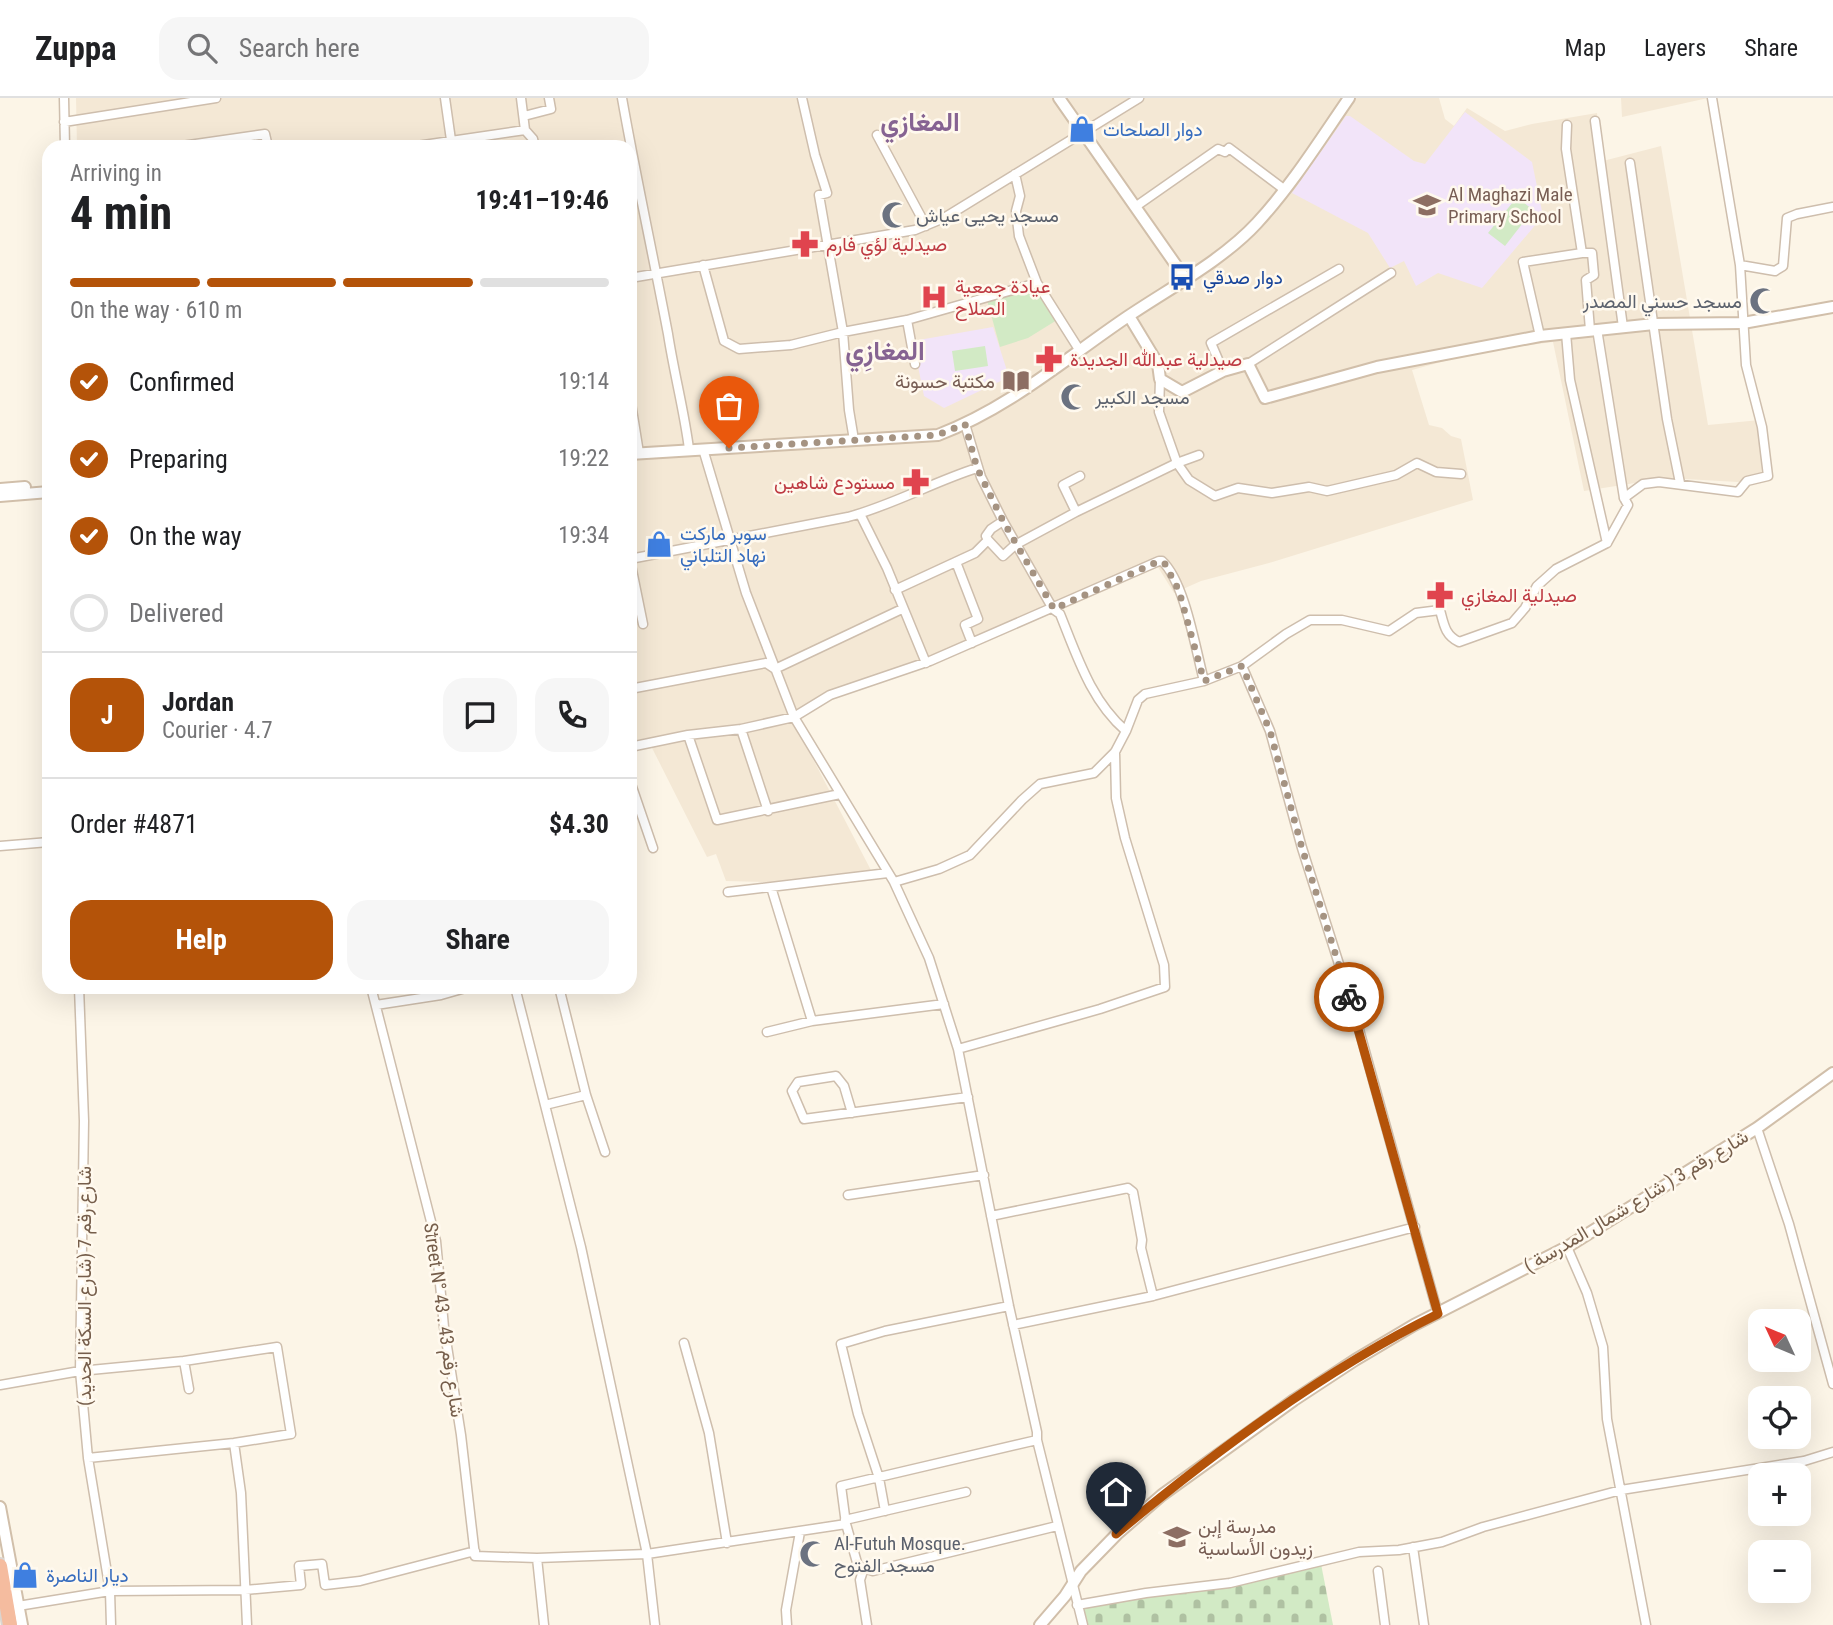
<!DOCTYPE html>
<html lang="en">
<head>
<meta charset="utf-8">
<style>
  body { margin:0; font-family:"Roboto Condensed",Vazirmatn,sans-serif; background:#f6f6f6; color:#202124; height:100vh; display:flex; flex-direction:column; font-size:26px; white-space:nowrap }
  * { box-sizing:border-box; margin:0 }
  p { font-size:23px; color:#757577 }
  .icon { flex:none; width:38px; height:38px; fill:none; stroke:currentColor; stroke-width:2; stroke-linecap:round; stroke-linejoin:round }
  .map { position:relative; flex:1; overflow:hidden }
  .sheet { position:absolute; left:42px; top:42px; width:595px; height:854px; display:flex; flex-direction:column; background:#fff; border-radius:21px; box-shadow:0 7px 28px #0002 }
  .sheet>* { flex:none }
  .needle { width:46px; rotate:314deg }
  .controls { position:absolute; left:1748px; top:1211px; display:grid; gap:14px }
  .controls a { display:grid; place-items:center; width:63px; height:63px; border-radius:14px; background:#fff; box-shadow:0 7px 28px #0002; font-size:35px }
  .pin { position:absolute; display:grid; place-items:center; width:60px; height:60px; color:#fff; margin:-72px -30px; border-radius:50% 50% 50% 0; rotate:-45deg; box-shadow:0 0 7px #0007 }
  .pin .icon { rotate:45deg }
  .courier { position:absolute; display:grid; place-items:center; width:70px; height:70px; margin:-35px; border:5px solid #b45309; border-radius:50%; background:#fff; color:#222; box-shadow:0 2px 9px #0007 }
  .summary em { font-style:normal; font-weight:700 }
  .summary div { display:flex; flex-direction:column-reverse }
  .summary { display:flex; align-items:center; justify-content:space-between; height:119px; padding:0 28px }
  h1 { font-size:46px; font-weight:700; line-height:52px }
  .bar { display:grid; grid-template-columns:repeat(4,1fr); gap:10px 7px; align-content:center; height:84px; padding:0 28px }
  .bar i { height:9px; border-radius:5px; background:#e0e0e0 }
  .bar .current { background:#b45309 }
  .bar p { grid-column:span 4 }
  .line { display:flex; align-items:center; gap:18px; padding:0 28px; border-top:2px solid #e0e0e0 }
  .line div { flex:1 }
  .round { display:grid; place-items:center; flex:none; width:74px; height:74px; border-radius:21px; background:#f6f6f6 }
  ol { padding:0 28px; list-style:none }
  li { display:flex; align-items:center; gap:21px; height:77px }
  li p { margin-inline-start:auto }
  li .icon { padding:7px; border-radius:50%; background:#b45309; color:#fff; stroke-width:4 }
  li:last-child { color:#757577 }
  li i { width:38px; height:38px; border:4px solid #e0e0e0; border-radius:50% }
  .primary-button { display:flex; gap:14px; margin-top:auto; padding:14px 28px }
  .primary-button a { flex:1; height:80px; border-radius:21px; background:#b45309; color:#fff; font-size:28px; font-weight:700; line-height:80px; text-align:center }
  .primary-button a+a { background:#f6f6f6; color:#202124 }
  header { display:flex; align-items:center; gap:42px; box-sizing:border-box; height:98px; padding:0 35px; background:#fff; border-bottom:2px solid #e0e0e0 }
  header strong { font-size:33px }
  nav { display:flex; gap:38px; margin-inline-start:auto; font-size:24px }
  .search { width:490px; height:63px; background:#f6f6f6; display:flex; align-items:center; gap:18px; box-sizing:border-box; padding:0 24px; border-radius:21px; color:#757577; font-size:26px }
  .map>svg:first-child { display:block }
  .residential { fill:#f4e8d5 }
  .education { fill:#f2e4f9 }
  .cemetery { fill:url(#cemetery-stones) }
  .pitch { fill:#d2eac5 }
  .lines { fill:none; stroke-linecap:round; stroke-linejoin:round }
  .street-casing { stroke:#cebead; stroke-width:11 }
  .secondary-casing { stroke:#d1bfaa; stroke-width:14 }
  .highway-casing { stroke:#dbd5d0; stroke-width:18 }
  .street { stroke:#fff; stroke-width:8 }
  .secondary { stroke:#fff; stroke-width:10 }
  .highway { stroke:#f5bc9f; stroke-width:14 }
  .done { stroke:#a59382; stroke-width:7; stroke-dasharray:0 12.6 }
  .route { stroke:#b45309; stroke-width:9 }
  .labels { text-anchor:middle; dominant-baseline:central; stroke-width:5; stroke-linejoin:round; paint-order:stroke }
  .shop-label { font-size:19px; fill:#366cbe; stroke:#fff9ee; text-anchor:start }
  .education-label { font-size:19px; fill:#785e54; stroke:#fff9ee; text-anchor:start }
  .worship-label { font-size:19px; fill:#5b616d; stroke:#fff9ee; text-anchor:start }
  .health-label { font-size:19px; fill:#be3a42; stroke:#fff9ee; text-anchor:start }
  .transit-label { font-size:19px; fill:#164399; stroke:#fff9ee; text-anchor:start }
  .street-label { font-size:19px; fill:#765e4b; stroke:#fff9ee }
  .district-label { font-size:26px; font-weight:bold; fill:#866392; stroke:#fff9ee }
</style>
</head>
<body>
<header>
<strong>Zuppa</strong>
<div class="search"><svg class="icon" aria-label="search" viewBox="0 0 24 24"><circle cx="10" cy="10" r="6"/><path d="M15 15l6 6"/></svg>Search here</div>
<nav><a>Map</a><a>Layers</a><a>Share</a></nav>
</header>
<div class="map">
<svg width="1833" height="1527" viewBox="0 0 1833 1527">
  <defs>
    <pattern id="cemetery-stones" width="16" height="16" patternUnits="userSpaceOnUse" patternTransform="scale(1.75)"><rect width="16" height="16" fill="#d2eac5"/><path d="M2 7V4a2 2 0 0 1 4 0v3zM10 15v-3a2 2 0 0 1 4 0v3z" fill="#afc1a2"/></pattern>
  </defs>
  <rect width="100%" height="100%" fill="#fcf5e7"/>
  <path class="residential" d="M76 0H1439L1445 21 1454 28 1467 10 1505 33 1532 26 1597 15 1603 63 1661 48 1708 327 1760 322 1762 380 1738 384 1667 380 1584 393 1553 244 1481 253 1412 272 1429 327 1442 330 1451 338 1461 341 1473 402 1269 465 1201 483 1174 495 1156 466 790 617 874 778 799 785 726 783 716 756 707 759 647 640 630 643V49H77Z
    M1621 0H1708L1622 19Z"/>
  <path class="education" d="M1465 14 1532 64 1543 118 1482 190 1438 175 1416 188 1404 163 1390 170 1368 135 1292 95 1346 18H1350L1414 63 1425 66Z
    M993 229 1009 279 944 310 924 298 913 243Z"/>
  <path class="cemetery" d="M1321 1466 1333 1527H1088L1082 1508Z"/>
  <path class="pitch" d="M1517 99 1533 112 1505 148 1488 135Z
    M1037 187 1057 222 1028 240 1000 249 987 202Z
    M985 248 988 268 955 273 952 253Z"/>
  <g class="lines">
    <defs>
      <path id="street" d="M64 0 65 49
        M445 0 451 42
        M622 0C636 79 653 157 668 236 674 275 684 312 689 351
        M802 0 815 57 827 95 819 97 843 234 849 312 854 342
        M524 18 551 11 549 0
        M1595 23 1623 229
        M64 24 216 0
        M1567 27 1566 51 1582 155H1592L1594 177 1586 182 1590 232
        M525 32 533 41 535 49
        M877 37 926 128
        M175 49 265 36 268 49
        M410 49 525 32 521 0
        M1630 65 1667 321 1680 385
        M1015 76 1020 98 1016 113 1019 138 1037 185 1080 253
        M1135 109 1218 51 1225 54 1229 50 1285 92
        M703 167 724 243 739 251 791 247 843 234 907 222 1037 185
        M1740 167 1775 173 1783 168 1787 120 1797 116 1833 109
        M630 180 915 132 944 120 1139 0
        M907 222 915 266
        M1597 231 1624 400
        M1566 235 1570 282 1607 445
        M1540 238 1523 164 1582 155
        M1248 266 1391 175
        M1223 273 1211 245 1339 171
        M630 299 639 355
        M965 326 981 379 1003 423 1053 511 1060 516C1077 558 1091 603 1126 633
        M703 351 746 495 794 619 894 784 929 860 958 951 1009 1208 1037 1334V1342L1083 1527
        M1199 357 1177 365 1189 382 1215 398 1238 390 1272 395 1309 389 1327 393 1396 377 1417 365 1436 374 1461 376
        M1076 414 1063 387 1080 378
        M860 416 887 470 926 565
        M988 442 986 438 991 431 1003 423
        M630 461 848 419C893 407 933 384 977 370
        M630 462 643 526
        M956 464 978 521 965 527 972 545
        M895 492 975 455 988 442 1003 458 1015 447 1076 414 1177 365 1159 314 1160 281
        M1242 568 1270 633 1302 750 1353 910 1438 1216
        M630 591 766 565 775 571 902 511
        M741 631 768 713
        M688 637 717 722 840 696
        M630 649 688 637 741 631 794 619 830 597 930 563 1159 463H1162C1185 484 1196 553 1204 583
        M630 683 653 750
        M0 748 49 744
        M894 784 939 771 970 757 1022 702 1040 686 1094 675 1115 654 1126 633 1138 602 1145 596 1204 583 1242 568 1286 536 1310 522H1342L1389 533 1416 515 1440 512C1444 527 1445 537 1459 544L1512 525 1525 510 1537 488 1556 471 1607 445 1628 407 1624 400 1643 386 1659 384 1738 394 1747 383 1768 378 1762 329 1746 267 1740 167 1712 0
        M771 789 812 923
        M728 794 888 775
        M79 889 84 1023 80 1273 88 1360 110 1493 111 1527
        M371 889 436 1143 444 1229 461 1337 475 1458 537 1460 647 1456 846 1426
        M515 889 581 1149 647 1456 655 1527
        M559 889 586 997 605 1054
        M376 907 441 897 469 889
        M767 934 812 923 944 906
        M958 951 1100 911 1165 889 1164 867 1125 740 1116 700 1115 654
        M545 1007 586 997
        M852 1015 844 988 836 978 798 984 792 993 804 1021 968 999
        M1757 1030 1789 1126 1833 1286
        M848 1097 984 1077
        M991 1118 1128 1090 1133 1094 1142 1142 1141 1150 1153 1198
        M1567 1149 1587 1195 1603 1249 1607 1321 1646 1527
        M1013 1227 1153 1198 1415 1129
        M684 1245 709 1335 727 1445
        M184 1263 189 1291
        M0 1287 80 1273 184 1263 277 1249 291 1336 234 1345 88 1360
        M1037 1342 841 1388 846 1426 858 1468 873 1473 1057 1428
        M234 1345 241 1395 247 1527
        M885 1413 879 1380 858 1316 841 1246 885 1233 1009 1208
        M845 1422 966 1394
        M1413 1449 1424 1527
        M537 1460 544 1527
        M864 1470 860 1482 867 1527
        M1378 1473 1385 1527
        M1077 1507 1146 1495 1230 1485 1359 1454 1399 1452 1442 1444 1483 1429 1621 1392 1804 1363 1833 1354
        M18 1508 110 1493 245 1492 301 1487 299 1468 322 1466 325 1487 360 1483 475 1453
        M787 1527 786 1512 800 1434"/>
      <path id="secondary" d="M1059 0 1185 180
        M1129 218 1158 266 1160 281 1182 294 1223 273 1248 266 1265 300 1377 269 1540 238 1654 226 1743 225 1833 209
        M630 356 938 337C1009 310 1065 261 1127 219 1170 190 1223 162 1257 125 1292 87 1320 42 1349 0
        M0 391 25 389
        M0 398 49 394
        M0 1409 22 1527
        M1040 1527 1065 1498 1081 1473 1117 1436 1162 1397 1294 1302 1355 1262 1414 1227 1567 1149 1757 1030 1833 975"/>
      <path id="highway" d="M0 1468 10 1527"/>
    </defs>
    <use href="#street" class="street-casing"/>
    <use href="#secondary" class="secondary-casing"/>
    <use href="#highway" class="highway-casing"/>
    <use href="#street" class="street"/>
    <use href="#secondary" class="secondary"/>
    <use href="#highway" class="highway"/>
  </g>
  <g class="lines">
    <path class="done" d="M729 350 937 337 965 326 977 370 1003 423 1054 511 1159 463 1165 466 1179 493 1204 583 1242 568 1270 633 1302 750 1349 899"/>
    <path class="route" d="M1116 1436C1214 1354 1324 1272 1438 1216L1349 899"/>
  </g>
  <defs>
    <symbol id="shop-bare" viewBox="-9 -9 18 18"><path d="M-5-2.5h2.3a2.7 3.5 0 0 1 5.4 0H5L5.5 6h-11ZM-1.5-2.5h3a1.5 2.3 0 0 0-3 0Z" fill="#3f7fe0" stroke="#fff9ee" stroke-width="2.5" paint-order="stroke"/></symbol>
    <symbol id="school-bare" viewBox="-9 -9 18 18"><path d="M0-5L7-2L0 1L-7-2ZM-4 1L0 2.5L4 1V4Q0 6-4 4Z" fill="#8d6e63" stroke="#fff9ee" stroke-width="2.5" paint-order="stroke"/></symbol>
    <symbol id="mosque-bare" viewBox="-9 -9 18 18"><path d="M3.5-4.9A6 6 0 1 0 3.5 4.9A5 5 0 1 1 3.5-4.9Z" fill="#6b7280" stroke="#fff9ee" stroke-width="2.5" paint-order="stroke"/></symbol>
    <symbol id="pharmacy-bare" viewBox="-9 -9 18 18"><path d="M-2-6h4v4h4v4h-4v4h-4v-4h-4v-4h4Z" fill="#e0444e" stroke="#fff9ee" stroke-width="2.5" paint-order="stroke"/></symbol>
    <symbol id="bus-bare" viewBox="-9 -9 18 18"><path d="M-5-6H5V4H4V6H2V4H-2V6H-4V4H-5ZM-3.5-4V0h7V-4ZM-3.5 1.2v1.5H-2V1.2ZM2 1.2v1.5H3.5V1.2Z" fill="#1a4fb4" stroke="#fff9ee" stroke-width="2.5" paint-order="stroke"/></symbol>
    <symbol id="hospital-bare" viewBox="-9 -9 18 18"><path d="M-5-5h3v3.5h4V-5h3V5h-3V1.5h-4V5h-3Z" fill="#e0444e" stroke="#fff9ee" stroke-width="2.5" paint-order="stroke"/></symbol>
    <symbol id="library-bare" viewBox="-9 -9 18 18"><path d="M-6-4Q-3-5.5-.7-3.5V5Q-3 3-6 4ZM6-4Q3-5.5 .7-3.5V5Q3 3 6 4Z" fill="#8d6e63" stroke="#fff9ee" stroke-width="2.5" paint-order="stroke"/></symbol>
  </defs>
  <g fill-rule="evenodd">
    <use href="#shop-bare" x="1063" y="12" width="38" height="38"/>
    <use href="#school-bare" x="1408" y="88" width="38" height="38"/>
    <use href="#mosque-bare" x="876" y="98" width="38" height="38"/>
    <use href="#pharmacy-bare" x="786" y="127" width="38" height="38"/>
    <use href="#bus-bare" x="1163" y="160" width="38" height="38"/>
    <use href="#hospital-bare" x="915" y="180" width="38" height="38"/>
    <use href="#mosque-bare" x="1744" y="184" width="38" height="38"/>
    <use href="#pharmacy-bare" x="1030" y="242" width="38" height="38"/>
    <use href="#library-bare" x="997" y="264" width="38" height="38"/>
    <use href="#mosque-bare" x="1055" y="280" width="38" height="38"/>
    <use href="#pharmacy-bare" x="897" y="365" width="38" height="38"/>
    <use href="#shop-bare" x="640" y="427" width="38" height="38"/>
    <use href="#pharmacy-bare" x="1421" y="478" width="38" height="38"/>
    <use href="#school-bare" x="1158" y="1420" width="38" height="38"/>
    <use href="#mosque-bare" x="794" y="1437" width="38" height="38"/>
    <use href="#shop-bare" x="6" y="1458" width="38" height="38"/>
  </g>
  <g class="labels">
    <g class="shop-label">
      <text x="1103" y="31">دوار الصلحات</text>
      <text x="680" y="435">سوبر ماركت<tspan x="680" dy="22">نهاد التلباني</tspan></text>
      <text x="46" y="1477">ديار الناصرة</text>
    </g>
    <g class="education-label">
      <text x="1448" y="96">Al Maghazi Male<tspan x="1448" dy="22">Primary School</tspan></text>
      <text x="995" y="283" text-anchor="end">مكتبة حسونة</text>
      <text x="1198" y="1428">مدرسة إبن<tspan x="1198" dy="22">زيدون الأساسية</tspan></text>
    </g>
    <g class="worship-label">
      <text x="916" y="117">مسجد يحيى عياش</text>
      <text x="1742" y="203" text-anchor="end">مسجد حسني المصدر</text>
      <text x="1095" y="299">مسجد الكبير</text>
      <text x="834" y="1445">Al-Futuh Mosque.<tspan x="834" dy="22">مسجد الفتوح</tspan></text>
    </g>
    <g class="health-label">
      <text x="826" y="146">صيدلية لؤي فارم</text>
      <text x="955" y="188">عيادة جمعية<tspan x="955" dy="22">الصلاح</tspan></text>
      <text x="1070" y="261">صيدلية عبدالله الجديدة</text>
      <text x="895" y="384" text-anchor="end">مستودع شاهين</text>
      <text x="1461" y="497">صيدلية المغازي</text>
    </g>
    <g class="transit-label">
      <text x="1203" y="179">دوار صدقي</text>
    </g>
    <g class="street-label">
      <text transform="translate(1636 1103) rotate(-31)">شارع رقم 3 ( شارع شمال المدرسة )</text>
      <text transform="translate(84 1188) rotate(-90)">شارع رقم 7 (شارع السكة الحديد)</text>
      <text transform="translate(444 1222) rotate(82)">Street N° 43 . شارع رقم 43</text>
    </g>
    <g class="district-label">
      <text x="920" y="24">المغازي</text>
      <text x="885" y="253">المغازِي</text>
    </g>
  </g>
</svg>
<div class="controls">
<a><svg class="needle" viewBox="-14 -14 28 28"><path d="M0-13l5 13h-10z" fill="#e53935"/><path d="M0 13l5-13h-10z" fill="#757577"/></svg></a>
<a><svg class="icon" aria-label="locate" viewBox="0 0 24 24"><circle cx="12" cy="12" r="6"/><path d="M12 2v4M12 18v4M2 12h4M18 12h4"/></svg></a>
<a>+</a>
<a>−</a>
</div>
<div class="pin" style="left:729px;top:350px;background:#ea580c"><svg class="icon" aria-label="bag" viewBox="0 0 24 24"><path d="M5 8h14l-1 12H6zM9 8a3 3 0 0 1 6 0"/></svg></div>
<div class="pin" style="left:1116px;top:1436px;background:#1f2937"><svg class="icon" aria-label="home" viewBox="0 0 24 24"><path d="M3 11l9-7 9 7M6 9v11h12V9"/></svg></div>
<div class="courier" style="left:1349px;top:899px"><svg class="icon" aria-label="bike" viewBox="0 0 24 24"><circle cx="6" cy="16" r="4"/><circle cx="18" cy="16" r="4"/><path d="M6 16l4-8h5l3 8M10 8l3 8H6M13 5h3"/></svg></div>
<section class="sheet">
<div class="summary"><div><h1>4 min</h1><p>Arriving in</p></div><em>19:41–19:46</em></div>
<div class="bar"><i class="current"></i><i class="current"></i><i class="current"></i><i></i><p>On the way · 610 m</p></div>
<ol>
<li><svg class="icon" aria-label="check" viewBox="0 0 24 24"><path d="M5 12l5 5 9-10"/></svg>Confirmed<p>19:14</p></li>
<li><svg class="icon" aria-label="check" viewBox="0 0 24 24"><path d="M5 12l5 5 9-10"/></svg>Preparing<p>19:22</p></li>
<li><svg class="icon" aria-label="check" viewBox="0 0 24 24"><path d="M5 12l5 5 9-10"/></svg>On the way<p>19:34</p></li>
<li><i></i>Delivered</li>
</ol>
<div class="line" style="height:126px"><b class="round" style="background:#b45309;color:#fff">J</b><div><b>Jordan</b><p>Courier · 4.7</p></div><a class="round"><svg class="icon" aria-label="chat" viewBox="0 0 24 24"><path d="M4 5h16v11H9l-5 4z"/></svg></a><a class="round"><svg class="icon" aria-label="phone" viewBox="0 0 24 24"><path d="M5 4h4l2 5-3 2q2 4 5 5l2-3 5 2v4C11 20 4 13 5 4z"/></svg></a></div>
<div class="line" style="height:91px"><div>Order #4871</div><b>$4.30</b></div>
<div class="primary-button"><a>Help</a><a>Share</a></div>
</section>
</div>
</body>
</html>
